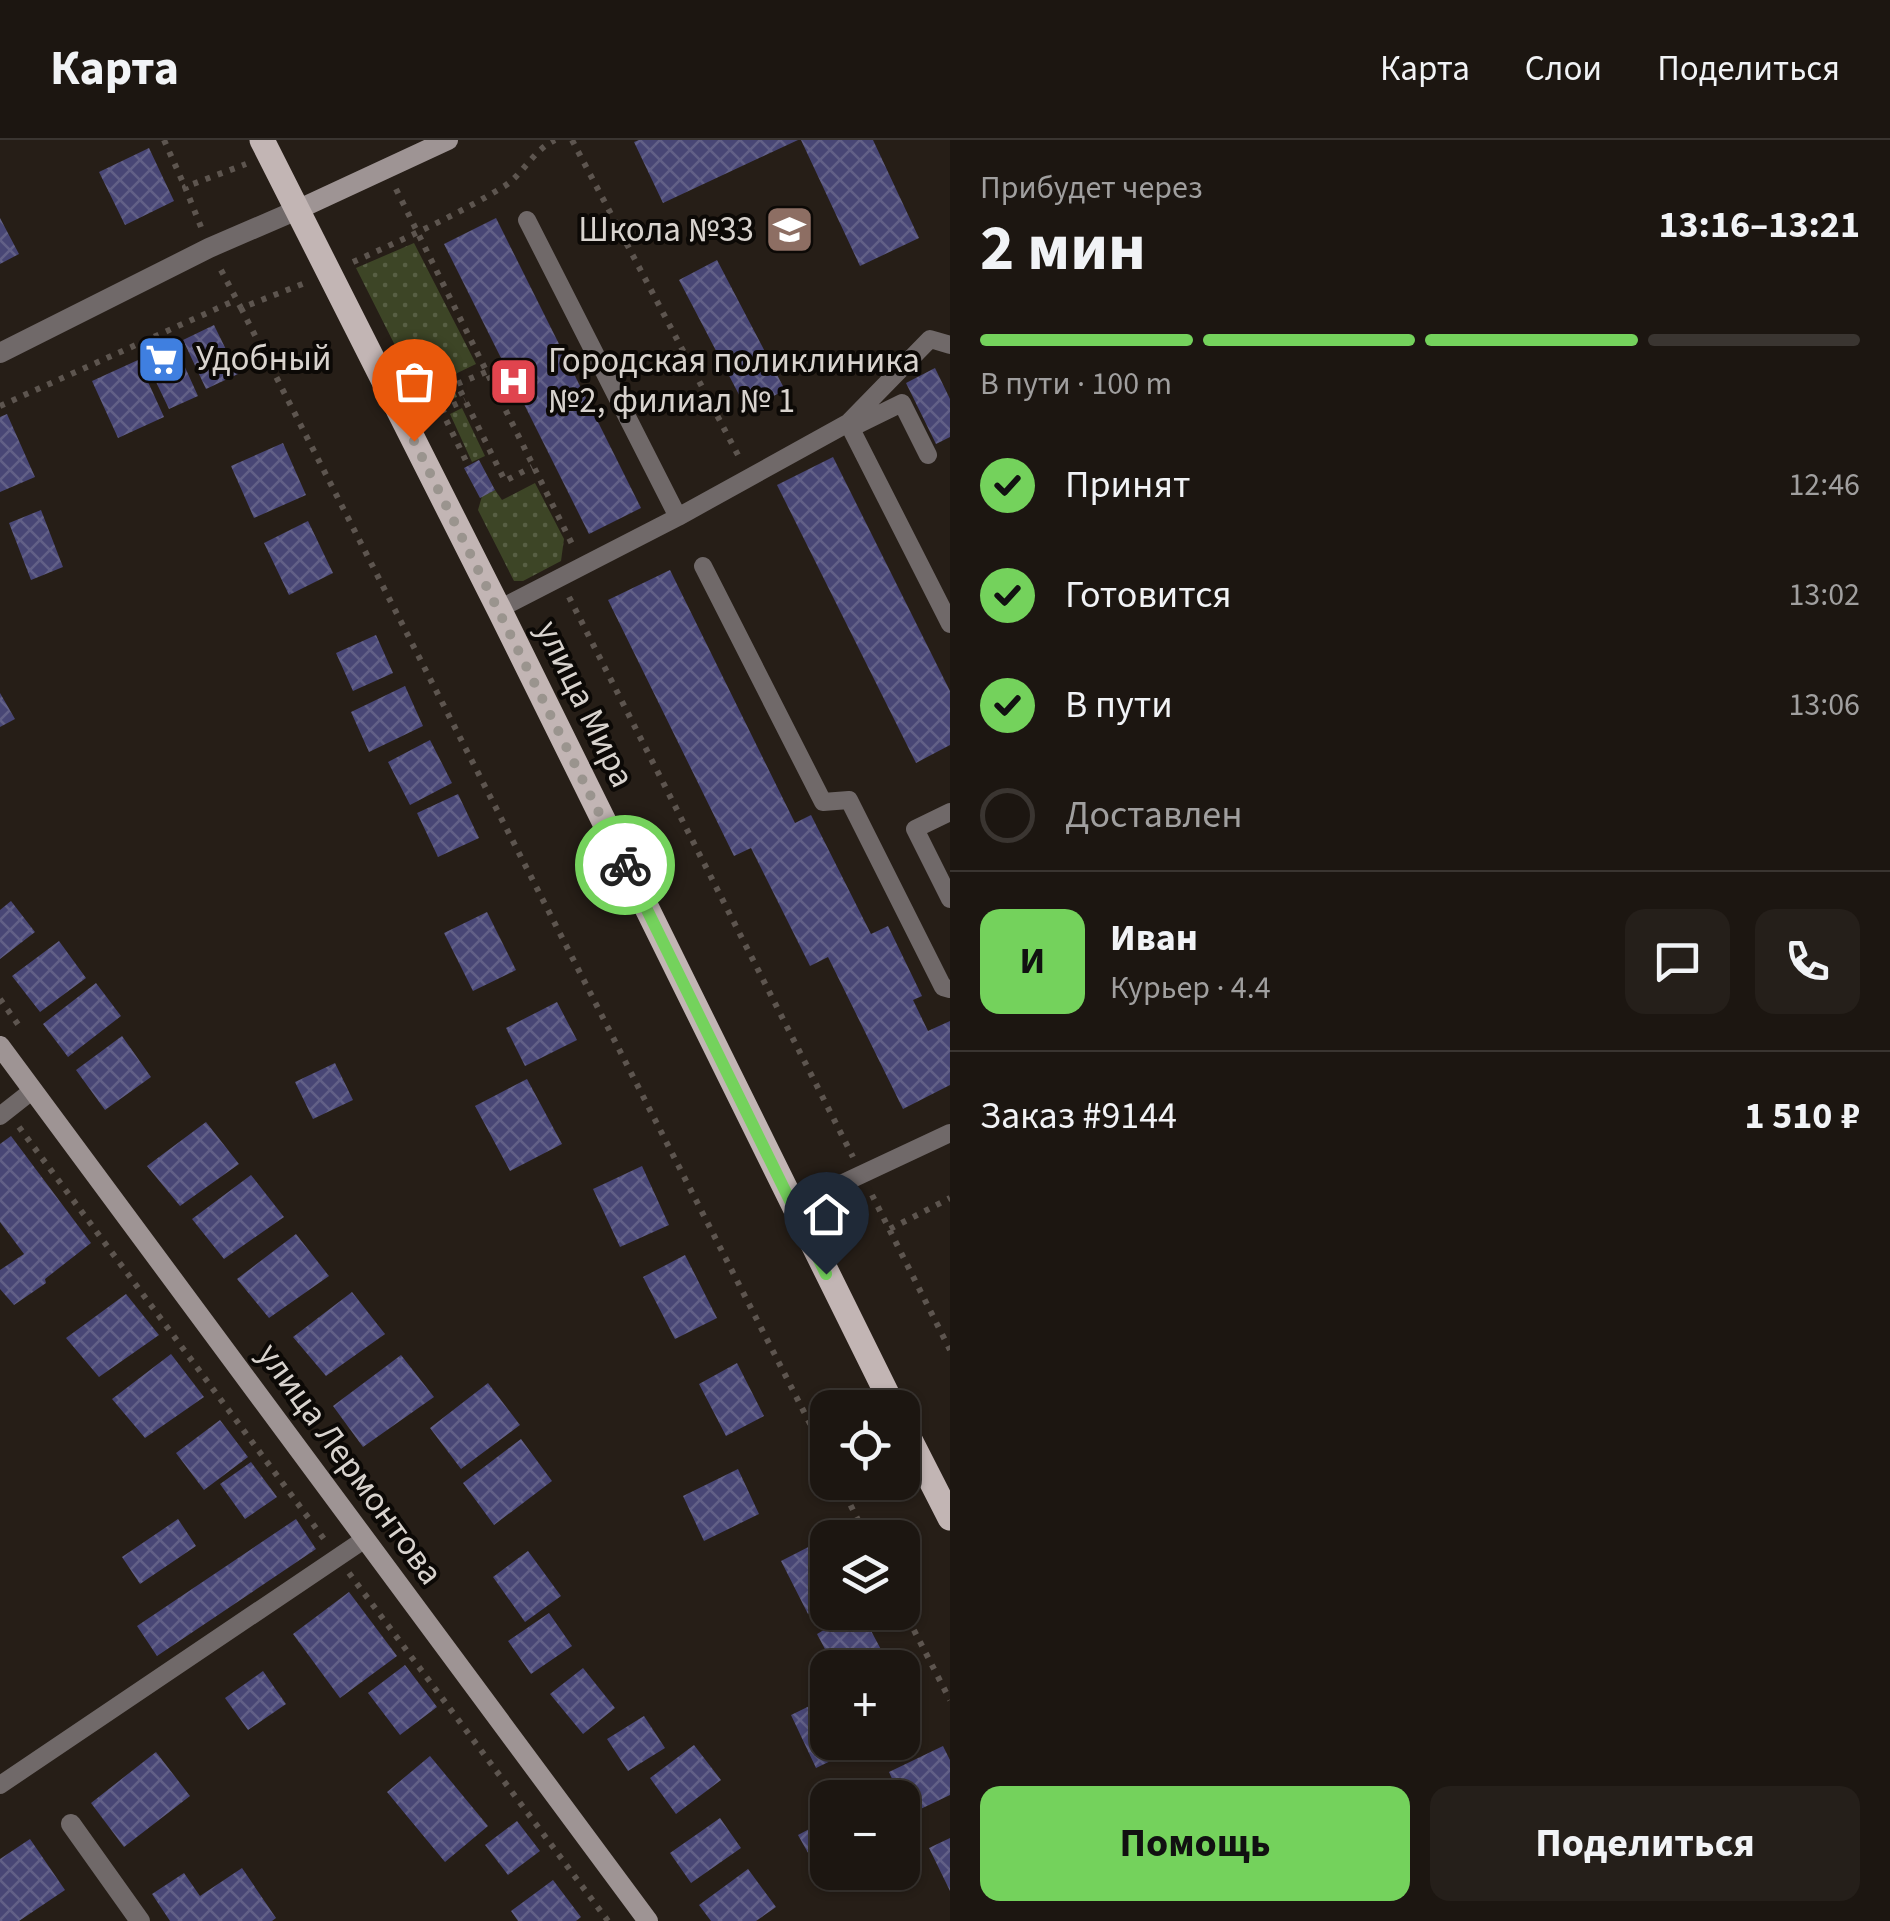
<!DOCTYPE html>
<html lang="ru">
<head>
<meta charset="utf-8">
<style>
  body { margin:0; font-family:"Source Sans 3",sans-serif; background:#251f1a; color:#f1f3f6; height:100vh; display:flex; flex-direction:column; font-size:38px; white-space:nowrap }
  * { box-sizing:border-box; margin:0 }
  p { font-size:32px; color:#a09f9f }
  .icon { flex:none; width:55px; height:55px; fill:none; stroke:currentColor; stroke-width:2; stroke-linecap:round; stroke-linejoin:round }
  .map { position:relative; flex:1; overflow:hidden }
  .side { display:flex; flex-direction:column; background:#1c1611; width:940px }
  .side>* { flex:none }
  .tools { position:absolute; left:810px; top:1250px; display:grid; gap:20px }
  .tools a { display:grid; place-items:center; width:110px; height:110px; border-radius:20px; background:#1c1611; box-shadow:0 2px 8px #0004,0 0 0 2px #3a3531; font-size:50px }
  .pin { position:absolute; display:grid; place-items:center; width:85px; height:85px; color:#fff; margin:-102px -42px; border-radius:50% 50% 50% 0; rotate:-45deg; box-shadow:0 0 10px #0007 }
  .pin .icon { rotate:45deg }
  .courier { position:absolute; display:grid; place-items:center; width:100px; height:100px; margin:-50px; border:8px solid #74d25c; border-radius:50%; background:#fff; color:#222; box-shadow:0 2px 12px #0007 }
  .head em { font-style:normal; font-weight:700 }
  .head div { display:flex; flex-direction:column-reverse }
  .head { display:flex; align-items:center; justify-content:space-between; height:170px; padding:0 30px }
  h1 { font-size:65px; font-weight:700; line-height:75px }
  .bar { display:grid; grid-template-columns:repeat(4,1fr); gap:15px 10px; align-content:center; height:120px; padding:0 30px }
  .bar i { height:12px; border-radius:8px; background:#3a3531 }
  .bar .current { background:#74d25c }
  .bar p { grid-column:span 4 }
  .line { display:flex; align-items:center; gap:25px; padding:0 30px; border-top:2px solid #3a3531 }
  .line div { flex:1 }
  .round { display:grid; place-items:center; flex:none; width:105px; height:105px; border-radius:20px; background:#251f1a }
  ol { padding:0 30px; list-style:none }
  li { display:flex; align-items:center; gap:30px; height:110px }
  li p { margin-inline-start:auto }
  li .icon { padding:10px; border-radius:50%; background:#74d25c; color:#111; stroke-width:4 }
  li:last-child { color:#a09f9f }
  li i { width:55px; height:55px; border:5px solid #3a3531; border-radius:50% }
  .cta { display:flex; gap:20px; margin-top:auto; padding:20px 30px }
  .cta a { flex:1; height:115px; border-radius:20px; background:#74d25c; color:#111; font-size:40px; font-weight:700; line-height:115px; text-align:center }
  .cta a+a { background:#251f1a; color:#f1f3f6 }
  header { display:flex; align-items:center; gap:60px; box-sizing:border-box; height:140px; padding:0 50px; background:#1c1611; border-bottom:2px solid #3a3531 }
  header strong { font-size:48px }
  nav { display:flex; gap:55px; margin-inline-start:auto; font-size:35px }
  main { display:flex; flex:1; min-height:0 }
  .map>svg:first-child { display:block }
  .grass { fill:url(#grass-dots) }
  .building { fill:url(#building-cross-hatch) }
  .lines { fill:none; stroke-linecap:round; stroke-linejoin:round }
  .path { stroke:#5d554f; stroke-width:6; stroke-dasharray:5 8; stroke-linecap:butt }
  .lane { stroke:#706969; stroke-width:18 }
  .street { stroke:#706969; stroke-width:20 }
  .secondary { stroke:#9e9494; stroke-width:20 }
  .primary { stroke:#c2b5b4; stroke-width:25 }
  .done { stroke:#9a948e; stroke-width:10; stroke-dasharray:0 18 }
  .route { stroke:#74d25c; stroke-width:12 }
  .labels { text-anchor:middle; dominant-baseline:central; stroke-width:8; stroke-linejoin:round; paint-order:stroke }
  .poi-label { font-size:35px; fill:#d8d3ce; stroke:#0c0906; text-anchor:start }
  .street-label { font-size:35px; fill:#d8d3ce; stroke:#0c0906 }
</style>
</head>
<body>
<header>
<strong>Карта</strong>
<nav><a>Карта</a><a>Слои</a><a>Поделиться</a></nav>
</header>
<main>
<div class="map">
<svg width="950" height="1781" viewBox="0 0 950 1781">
  <defs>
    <pattern id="grass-dots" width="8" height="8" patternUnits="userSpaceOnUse" patternTransform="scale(2.5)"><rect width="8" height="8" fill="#3d4526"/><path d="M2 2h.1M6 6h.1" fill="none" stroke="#585f44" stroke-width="1.8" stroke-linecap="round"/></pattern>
    <pattern id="building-cross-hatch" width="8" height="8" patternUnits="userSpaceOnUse" patternTransform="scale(2.5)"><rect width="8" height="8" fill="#484675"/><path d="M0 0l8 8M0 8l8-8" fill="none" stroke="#626087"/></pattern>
  </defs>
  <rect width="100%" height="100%" fill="#261e17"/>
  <path class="grass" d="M414 103 476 224 449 237 457 257 444 263 438 252 419 253 356 128Z
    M462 268 485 316 472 322 450 274Z
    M535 343 564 399 561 421 523 441H514L478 370 482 356 495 350 502 360Z"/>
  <path class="building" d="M639 0H798L663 63 634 2Z
    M801 0H873L919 98 860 126Z
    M149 8 174 61 125 85 99 32Z
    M0 78 19 114 0 124Z
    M496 78 641 368 589 394 444 104Z
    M717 120 785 250 747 270 679 140Z
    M214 185 238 234 206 249 183 200Z
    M174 203 198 256 169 269 144 217Z
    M138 220 164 277 118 298 92 241Z
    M935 228 950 259V297L936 304 906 243Z
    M7 274 35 337 0 352V277Z
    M283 303 306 355 254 378 231 326Z
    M833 317 950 551V605L916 623 777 345Z
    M479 320 495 350 480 358 464 328Z
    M41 370 63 427 31 440 9 383Z
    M308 381 333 433 289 455 264 403Z
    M670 430 795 683 811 675 871 794 888 786 922 856 913 860 928 891 950 881V945L903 969 828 817 810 826 751 708 734 716 608 460Z
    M376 495 393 533 353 551 336 513Z
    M405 546 423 586 369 612 351 572Z
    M0 553 15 579 0 587Z
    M430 600 452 643 410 665 388 622Z
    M458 654 479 698 438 717 417 673Z
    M11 761 35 792 0 819V770Z
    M487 772 516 830 473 851 444 793Z
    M59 801 86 838 40 872 12 836Z
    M96 843 121 876 68 917 43 884Z
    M557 862 577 900 525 926 506 888Z
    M122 896 151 937 105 970 76 930Z
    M335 923 353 960 313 979 295 942Z
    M527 939 562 1004 510 1031 475 966Z
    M206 982 239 1024 180 1066 147 1026Z
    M11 996 91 1103 45 1139 46 1143 14 1165 0 1149V1130L24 1114 0 1082V1004Z
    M642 1026 669 1085 620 1107 593 1049Z
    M251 1035 284 1077 224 1119 192 1079Z
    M296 1094 329 1136 269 1178 237 1139Z
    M685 1115 717 1178 675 1199 643 1137Z
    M352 1152 385 1194 326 1236 293 1197Z
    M126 1154 159 1195 99 1237 66 1198Z
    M171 1214 204 1257 145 1298 112 1259Z
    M401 1215 434 1257 363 1307 333 1266Z
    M737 1223 764 1276 726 1296 699 1244Z
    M488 1243 520 1285 461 1329 430 1288Z
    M220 1280 248 1317 204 1350 176 1313Z
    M521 1299 552 1341 494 1385 463 1343Z
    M251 1322 277 1357 245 1379 220 1344Z
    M738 1329 759 1374 704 1401 683 1356Z
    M178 1379 196 1406 140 1444 122 1417Z
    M296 1379 316 1409 157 1516 137 1486Z
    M824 1399 828 1406V1464L808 1474 781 1421Z
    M528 1411 561 1456 525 1482 493 1437Z
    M349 1452 397 1516 340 1558 293 1494Z
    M855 1472H861L885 1517 866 1528H835L817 1494Z
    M549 1473 572 1506 531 1534 508 1501Z
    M405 1525 437 1567 400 1595 368 1553Z
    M583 1528 615 1568 583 1594 550 1554Z
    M263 1531 286 1564 248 1590 225 1558Z
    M828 1557V1602H870L816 1628 791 1575Z
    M644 1576 665 1608 628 1631 607 1599Z
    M694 1605 721 1640 676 1674 650 1638Z
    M943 1606 950 1620V1655L908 1675 889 1632Z
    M156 1612 190 1656 124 1707 91 1663Z
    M430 1616 488 1686 445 1722 387 1652Z
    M720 1678 741 1708 691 1743 670 1713Z
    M828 1679V1732L821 1736 798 1695Z
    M517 1681 540 1711 508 1735 485 1705Z
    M950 1698V1751L929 1708Z
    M30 1699 65 1750 19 1781H0V1719Z
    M242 1728 276 1778 272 1781H170L152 1754 184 1733 200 1756Z
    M748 1729 776 1767 756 1781H711L699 1765Z
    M553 1740 581 1777 576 1781H518L511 1771Z"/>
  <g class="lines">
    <path class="path" d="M164 0 185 47
      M572 0 739 317
      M396 49 573 406
      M201 87 185 47 246 24
      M353 122C404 99 455 76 503 47 523 35 532 11 555 0
      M221 130 241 168 305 143
      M241 168 828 1319
      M486 232 457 244 505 341 532 327
      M435 257 466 321
      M0 266 236 160
      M441 271 465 260
      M569 457 853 1017
      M0 859 22 890
      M19 987 324 1399
      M872 1055 950 1210
      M890 1089 950 1058
      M839 1342 867 1398
      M349 1433 608 1781
      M902 1467 950 1560"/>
    <path class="lane" d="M527 80 678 377
      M848 283 930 199 950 205
      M851 288 902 263 928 315
      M703 426 823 662 849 660 943 847 950 849
      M499 469 678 377 848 283 950 484
      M950 672 915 689 950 759
      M0 976 33 950
      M792 1067 950 993
      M0 1645 365 1399"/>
    <path class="street" d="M0 213 209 108 297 70
      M71 1684 140 1781"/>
    <path class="secondary" d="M297 70 448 0
      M0 906 648 1781"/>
    <path class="primary" d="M262 0 499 469 894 1268
      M902 1284 950 1378"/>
  </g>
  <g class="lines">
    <path class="done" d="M414 301 625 725"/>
    <path class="route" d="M625 725 826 1134"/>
  </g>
  <defs>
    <symbol id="school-square" viewBox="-11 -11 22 22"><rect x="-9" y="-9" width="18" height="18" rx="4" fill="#8d6e63" stroke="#0c0906"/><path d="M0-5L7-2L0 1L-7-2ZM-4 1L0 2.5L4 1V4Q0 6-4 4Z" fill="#fff"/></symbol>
    <symbol id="supermarket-square" viewBox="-11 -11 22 22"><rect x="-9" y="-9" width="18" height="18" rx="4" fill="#3f7fe0" stroke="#0c0906"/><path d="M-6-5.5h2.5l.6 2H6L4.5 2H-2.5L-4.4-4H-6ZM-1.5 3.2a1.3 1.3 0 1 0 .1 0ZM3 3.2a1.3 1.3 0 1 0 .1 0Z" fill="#fff"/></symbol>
    <symbol id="hospital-square" viewBox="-11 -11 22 22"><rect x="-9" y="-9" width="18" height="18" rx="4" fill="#e0444e" stroke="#0c0906"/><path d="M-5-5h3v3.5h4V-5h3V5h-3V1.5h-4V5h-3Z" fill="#fff"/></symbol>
  </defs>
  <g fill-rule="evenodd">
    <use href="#school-square" x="762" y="62" width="55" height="55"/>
    <use href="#supermarket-square" x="134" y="192" width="55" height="55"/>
    <use href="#hospital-square" x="486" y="214" width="55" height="55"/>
  </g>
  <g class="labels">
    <g class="poi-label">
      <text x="754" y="90" text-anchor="end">Школа №33</text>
      <text x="196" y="219">Удобный</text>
      <text x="548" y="221">Городская поликлиника<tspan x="548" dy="40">№2, филиал № 1</tspan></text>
    </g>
    <g class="street-label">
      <text transform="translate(585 564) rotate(64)">улица Мира</text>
      <text transform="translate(350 1324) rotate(54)">улица Лермонтова</text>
    </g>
  </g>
</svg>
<div class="tools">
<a><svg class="icon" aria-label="locate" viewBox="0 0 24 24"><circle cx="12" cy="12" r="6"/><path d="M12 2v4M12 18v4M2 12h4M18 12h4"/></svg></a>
<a><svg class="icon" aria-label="layers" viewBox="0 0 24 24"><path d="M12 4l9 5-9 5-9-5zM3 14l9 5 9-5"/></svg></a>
<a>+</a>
<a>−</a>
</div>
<div class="pin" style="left:414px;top:301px;background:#ea580c"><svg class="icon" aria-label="bag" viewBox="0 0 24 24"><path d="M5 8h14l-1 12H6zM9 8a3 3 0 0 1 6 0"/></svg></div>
<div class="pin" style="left:826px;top:1134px;background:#1f2937"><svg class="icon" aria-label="home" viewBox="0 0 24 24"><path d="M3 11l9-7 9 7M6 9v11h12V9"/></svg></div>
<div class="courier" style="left:625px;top:725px"><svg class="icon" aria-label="bike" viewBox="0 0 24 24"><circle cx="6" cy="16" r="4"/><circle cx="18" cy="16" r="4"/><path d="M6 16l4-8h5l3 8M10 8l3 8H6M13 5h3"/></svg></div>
</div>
<section class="side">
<div class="head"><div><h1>2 мин</h1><p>Прибудет через</p></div><em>13:16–13:21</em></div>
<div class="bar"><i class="current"></i><i class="current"></i><i class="current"></i><i></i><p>В пути · 100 m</p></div>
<ol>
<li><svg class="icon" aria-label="check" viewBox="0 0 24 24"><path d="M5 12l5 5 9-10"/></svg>Принят<p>12:46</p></li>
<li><svg class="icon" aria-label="check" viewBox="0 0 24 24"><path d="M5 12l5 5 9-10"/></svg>Готовится<p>13:02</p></li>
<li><svg class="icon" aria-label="check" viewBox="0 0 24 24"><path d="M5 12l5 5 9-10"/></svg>В пути<p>13:06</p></li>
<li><i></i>Доставлен</li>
</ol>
<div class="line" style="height:180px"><b class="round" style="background:#74d25c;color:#111">И</b><div><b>Иван</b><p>Курьер · 4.4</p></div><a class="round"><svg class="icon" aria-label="chat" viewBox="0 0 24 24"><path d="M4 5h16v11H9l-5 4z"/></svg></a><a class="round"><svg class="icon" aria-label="phone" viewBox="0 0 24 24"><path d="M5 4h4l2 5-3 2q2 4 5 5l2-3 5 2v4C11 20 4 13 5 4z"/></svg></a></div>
<div class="line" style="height:130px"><div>Заказ #9144</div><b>1 510 ₽</b></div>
<div class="cta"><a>Помощь</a><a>Поделиться</a></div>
</section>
</main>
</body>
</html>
